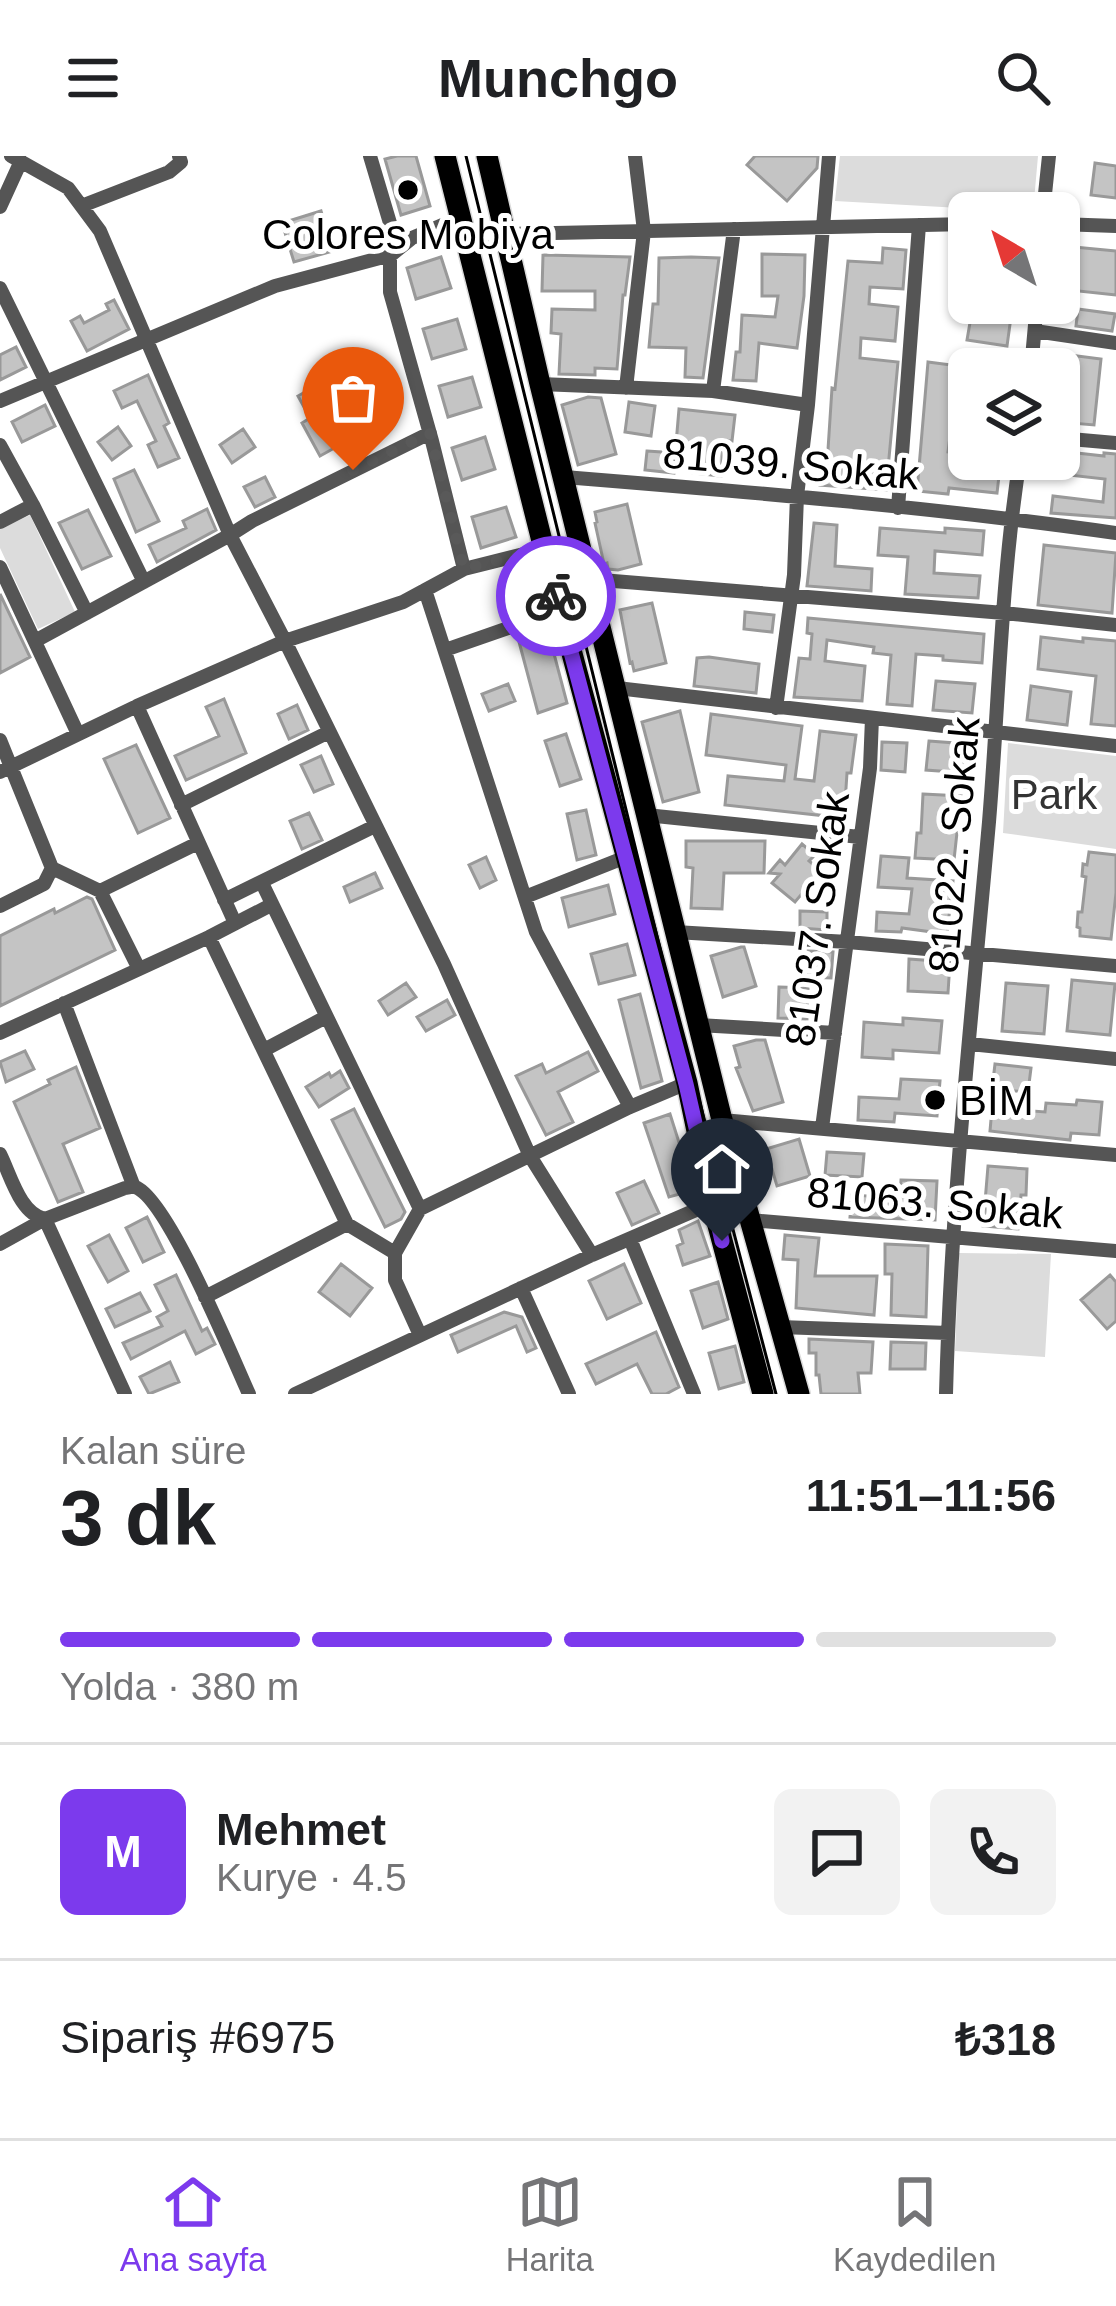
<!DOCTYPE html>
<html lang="tr">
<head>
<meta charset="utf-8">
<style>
  body { margin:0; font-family:Arial,sans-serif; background:#f2f2f2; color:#202124; height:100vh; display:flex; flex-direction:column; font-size:45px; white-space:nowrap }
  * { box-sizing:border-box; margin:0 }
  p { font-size:39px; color:#757577 }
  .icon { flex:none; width:66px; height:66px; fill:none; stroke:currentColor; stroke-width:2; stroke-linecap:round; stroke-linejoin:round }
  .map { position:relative; height:1238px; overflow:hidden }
  .details { display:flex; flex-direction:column; background:#fff; flex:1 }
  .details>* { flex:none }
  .needle { width:78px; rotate:321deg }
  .buttons { position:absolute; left:948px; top:36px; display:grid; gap:24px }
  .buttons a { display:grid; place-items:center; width:132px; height:132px; border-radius:18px; background:#fff; box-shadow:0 3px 9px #0004; font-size:60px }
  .pin { position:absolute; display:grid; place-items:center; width:102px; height:102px; color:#fff; margin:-123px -51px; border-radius:50% 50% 50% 0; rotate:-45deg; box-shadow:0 0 12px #0007 }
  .pin .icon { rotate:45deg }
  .courier { position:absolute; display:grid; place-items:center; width:120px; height:120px; margin:-60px; border:9px solid #7c3aed; border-radius:50%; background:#fff; color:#222; box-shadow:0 3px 15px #0007 }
  .overview em { font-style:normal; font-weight:700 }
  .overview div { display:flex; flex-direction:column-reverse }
  .overview { display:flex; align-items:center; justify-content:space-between; height:204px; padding:0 60px }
  h1 { font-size:78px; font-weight:700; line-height:90px }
  .bar { display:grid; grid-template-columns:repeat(4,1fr); gap:18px 12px; align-content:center; height:144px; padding:0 60px }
  .bar i { height:15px; border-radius:9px; background:#e0e0e0 }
  .bar .active { background:#7c3aed }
  .bar p { grid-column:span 4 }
  .line { display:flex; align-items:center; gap:30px; padding:0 60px; border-top:3px solid #e0e0e0 }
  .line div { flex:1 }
  .round { display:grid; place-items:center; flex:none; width:126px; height:126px; border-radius:18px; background:#f2f2f2 }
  header { display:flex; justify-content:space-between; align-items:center; height:156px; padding:0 60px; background:#fff; font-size:54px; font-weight:700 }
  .tabs { display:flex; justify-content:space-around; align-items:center; height:168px; border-top:3px solid #e0e0e0; background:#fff; font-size:33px; color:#757577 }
  .tabs a { display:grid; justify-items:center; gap:6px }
  .tabs .active { color:#7c3aed }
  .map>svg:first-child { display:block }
  .green { fill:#dcdcdc }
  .building { fill:#c4c4c4; stroke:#999; stroke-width:3 }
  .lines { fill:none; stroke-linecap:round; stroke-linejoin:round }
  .primary-casing { stroke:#dbdbdb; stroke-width:24 }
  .street { stroke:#555; stroke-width:14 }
  .primary { stroke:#000; stroke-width:21 }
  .tram { stroke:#000; stroke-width:3 }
  .done { stroke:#595959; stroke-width:12; stroke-dasharray:0 21.6 }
  .route { stroke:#7c3aed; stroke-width:15 }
  .poi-dot { fill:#000; stroke:#fff; stroke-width:4.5 }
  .labels { text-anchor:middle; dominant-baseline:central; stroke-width:10; stroke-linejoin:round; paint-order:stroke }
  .poi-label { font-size:42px; fill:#000; stroke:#fff }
  .street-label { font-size:42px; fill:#000; stroke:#fff }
  .park-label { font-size:42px; fill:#333; stroke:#fff }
</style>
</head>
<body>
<header><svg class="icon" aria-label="menu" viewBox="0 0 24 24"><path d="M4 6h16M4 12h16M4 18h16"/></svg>Munchgo<svg class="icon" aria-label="search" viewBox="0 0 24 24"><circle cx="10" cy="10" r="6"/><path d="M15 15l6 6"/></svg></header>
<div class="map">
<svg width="1116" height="1238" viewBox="0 0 1116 1238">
  <rect width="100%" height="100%" fill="#fff"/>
  <path class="green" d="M840 0H1038L1033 56 835 45Z
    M30 359 75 456 38 473 0 392V373Z
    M1008 587 1116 600V693L1003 677Z
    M959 1097 1051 1098 1045 1201 955 1195Z"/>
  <path class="building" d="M397 0H416L430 50 401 59 385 3Z
    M755 0H818L817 12 787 45 747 9Z
    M1095 7 1116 10V42L1091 39Z
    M321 55 333 95 294 106 282 67Z
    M1074 91 1116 95V139L1069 134Z
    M883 92 906 94 903 133 870 131 869 148 898 151 895 185 861 182 860 202 898 206 886 334 820 329 822 309H827L832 232 835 233 848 105 882 107Z
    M762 98 805 99 804 140 797 192 759 187 756 225 733 224 736 196H740L742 159 775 161 778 140H762Z
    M543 99 630 101 625 139H623L617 213 595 212V219L559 218 561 178 551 177 552 153 595 154V135H542Z
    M441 101 451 132 416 143 407 112Z
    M691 101 719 102 703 222 685 221 686 192 649 191 653 148H658L659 102Z
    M114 144 129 173 87 195 71 165 80 160 84 167 109 154 106 148Z
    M1078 153 1115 158 1112 175 1076 170Z
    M972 155 1011 161 1007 190 967 184Z
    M457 163 466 193 432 203 423 173Z
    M16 191 26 211 0 224V199Z
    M1062 198 1101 203 1094 269 1059 266Z
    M928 206 959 210 948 296 969 298V303H1001L997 337 949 332 948 338 917 335Z
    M148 219 169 267 164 270 179 302 158 311 148 289 156 285 137 245 122 252 114 235Z
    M472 221 481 251 448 261 439 230Z
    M328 223 339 243 322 252 330 265 326 267 338 290 320 300 302 267 310 262 298 240Z
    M588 241 601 242 616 298 578 309 562 249Z
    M629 246 655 250 651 280 625 276Z
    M45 249 55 270 22 286 12 266Z
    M679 253 735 259 732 285 724 284 721 320 693 317 696 290 676 288Z
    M118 271 131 290 112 304 98 286Z
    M243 273 255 291 232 307 220 289Z
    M485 281 495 313 462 324 452 292Z
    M647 295 676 297 674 317 645 314Z
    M1059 295 1104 300V297L1116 298V362L1051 357 1053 340 1103 346 1105 323 1051 317 1052 303H1059Z
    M134 314 159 365 136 376 114 323Z
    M265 321 275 341 255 351 244 331Z
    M627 348 641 408 618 414 608 413 607 407 604 408 595 367 597 366 595 356Z
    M506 351 516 381 481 392 472 361Z
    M207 353 216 374 157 406 149 389 186 372 183 365Z
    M88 354 111 400 82 413 59 367Z
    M814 367 837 369 835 410 872 413 871 435 807 430Z
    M880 372 945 377V372L984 375 982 399 935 395 934 417 980 420 978 442 905 438 908 401 878 399Z
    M1044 389 1116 397 1112 457 1038 449Z
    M0 438 30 501 0 517Z
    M652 447 666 507 634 515 632 506 630 507 620 454Z
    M745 456 774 459 772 476 744 473Z
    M808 462 984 478 982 507 943 504V500L916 498 912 550 887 548 891 499 873 497 874 491 827 484 825 505 865 510 862 545 794 541 799 502 810 503 812 478 807 477Z
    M548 475 567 547 538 557 518 482Z
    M1041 481 1083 486V482L1116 485V570L1091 568 1096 520 1038 513Z
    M709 501 759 508 756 537 694 530 697 502Z
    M936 525 975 528 972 557 933 554Z
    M508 528 515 545 489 555 482 538Z
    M1031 530 1071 536 1067 569 1027 564Z
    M224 543 246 597 186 624 175 600 219 580 206 551Z
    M297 549 308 574 289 583 278 558Z
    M680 555 699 636 663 646 642 566Z
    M711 558 802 570 795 623 814 625 820 575 856 579 851 617H847L844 662 725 649 728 620 784 625 786 609 706 599Z
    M566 578 581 623 560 630 545 585Z
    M929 585 968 588 966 617 926 614Z
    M882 586 907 587 905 616 881 614Z
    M136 589 170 662 138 677 104 603Z
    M321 600 333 628 314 636 301 609Z
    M923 638 961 640 954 704 915 702 917 677H921Z
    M586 654 596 699 577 704 567 658Z
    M309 657 322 684 302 693 290 665Z
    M686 685H765L764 717H724L722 753 691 752 693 712 686 711Z
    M802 688 815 699 809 705 821 715 795 746 772 727 780 718 769 717 780 704 785 709Z
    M1089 696 1116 699V737L1111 783 1080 780V772L1077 771 1078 756H1082L1086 721 1082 720 1083 708 1087 709Z
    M881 700 909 702 907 722 953 725 947 778 902 772 901 776 876 775 877 756 909 758 912 733 878 731Z
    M486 701 496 724 480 732 469 709Z
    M375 717 382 732 350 746 344 731Z
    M608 729 615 758 569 771 562 742Z
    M87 741 92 743 115 794 0 850V780L54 753 55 757Z
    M800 755 827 756V774L800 772Z
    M627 788 635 819 599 828 591 798Z
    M741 791H744L756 830 723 841 711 800Z
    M808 795 833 796 831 822 806 821Z
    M909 803 950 806 948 837 908 835Z
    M1072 824 1115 828 1110 879 1067 875Z
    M406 827 416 841 388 859 379 845Z
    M1006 827 1048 830 1044 878 1002 875Z
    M779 831 808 832 807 863 778 862Z
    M640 838 662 925 641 932 619 844Z
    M447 844 455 859 426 875 417 861Z
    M903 862 942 865 939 897 893 894V903L862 901 864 866 903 869Z
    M756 884H765L783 946 753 955 736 912 740 911 734 890Z
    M25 895 34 913 6 926 0 906Z
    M588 896 598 915 558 936 573 966 546 979 516 920 542 908 546 917Z
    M995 908 1031 912 1028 936 992 933Z
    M76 911 100 972 63 988 83 1036 58 1046 14 946 50 928 48 924Z
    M340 915 349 932 319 951 306 931 329 917 331 921Z
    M901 923 940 925 937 960 895 957 894 966 858 964 859 941 899 943Z
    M1077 944 1102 946 1099 979 1071 977 1070 984 990 975 992 952 1045 956 1046 947 1076 949Z
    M354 953 405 1056 401 1063 385 1071 332 964Z
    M670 958 694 1034 669 1041 644 967Z
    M799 983 810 1020 777 1030 766 993Z
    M827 996 864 998 862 1021 825 1019Z
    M988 1010 1027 1013 1026 1039H1021L1018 1073 983 1070Z
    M901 1024 937 1025 935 1064 850 1061 852 1039 900 1042Z
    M644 1025 659 1057 632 1069 617 1037Z
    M147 1061 164 1096 143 1106 126 1072Z
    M698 1065 710 1100 683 1109 677 1090 683 1087 679 1074Z
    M109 1079 128 1115 108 1126 88 1090Z
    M785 1079 819 1082 815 1120H877L874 1159 796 1152 798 1104 783 1103Z
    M885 1088 928 1090 926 1161 891 1159 892 1118H885Z
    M341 1108 372 1132 350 1160 319 1136Z
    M624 1108 641 1147 607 1163 589 1125Z
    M176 1119 202 1175 207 1172 215 1188 196 1198 185 1175 131 1203 123 1187 162 1170 157 1161 168 1155 155 1129Z
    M1110 1119 1116 1126V1165L1107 1173 1081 1144Z
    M718 1126 728 1163 703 1172 691 1135Z
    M140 1137 150 1155 115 1171 106 1153Z
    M504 1156 522 1161 536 1192 527 1196 516 1170 458 1196 451 1179Z
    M656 1176 679 1231 666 1238H652L637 1208 596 1228 586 1208Z
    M809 1183 873 1186 871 1217H858L860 1238H821L819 1219H816V1197H809Z
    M891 1186 926 1187 925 1213H890Z
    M735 1190 744 1226 719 1233 709 1197Z
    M170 1206 179 1226 149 1238 140 1221Z"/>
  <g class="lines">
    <defs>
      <path id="primary" d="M445 0 544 393 687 927 712 1047 763 1238
        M487 0 540 228 721 960 799 1238"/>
    </defs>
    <use href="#primary" class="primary-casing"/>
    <path class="street" d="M11 0 68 32 100 75 230 379 285 485 444 808 530 1000 592 1099
      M370 0 390 67V136L432 285 464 413
      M84 49 169 16 181 6 179 0
      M0 51 21 5
      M1043 57 1049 0
      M1059 68 1116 70
      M506 78 969 68
      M0 132 144 426
      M1035 175 1116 187
      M1031 213 1037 147
      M540 228 713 235 808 249
      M626 232 644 75 635 0
      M713 235 734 73
      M0 245 275 130 391 99 412 82 459 62
      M1059 282 1116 287
      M0 289 33 349 0 366
      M564 321C749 336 933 351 1116 377
      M33 349 87 457
      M898 352 919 69
      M0 411 78 578
      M589 423 1004 457 1116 469
      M425 434 536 776 630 951
      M35 485 230 379 252 365 430 277
      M445 494 560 454
      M617 532 1116 590
      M137 550 235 767
      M776 552 794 419 797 340 808 249 829 0
      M0 584 52 712 44 728 0 750
      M0 616 137 550 285 485 403 446 464 413 544 393
      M181 649 329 576
      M646 659 860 681
      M52 712 100 735 139 813
      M100 735 198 687
      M525 741 626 701
      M224 744 375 670
      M675 776 848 786 1116 810
      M209 781 347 1068 395 1097 420 1053 262 727
      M64 847 134 1031
      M698 869 835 877
      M0 877 209 781 271 749
      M970 888 1116 903
      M264 894 326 861
      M722 964 1116 999
      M822 972 870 612 872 562
      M0 998C11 1020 20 1058 45 1063L125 1032C128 1032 131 1030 135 1031 167 1041 233 1203 249 1238
      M420 1053 630 951 687 927
      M749 1064 1116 1095
      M630 1083 694 1238
      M0 1088 45 1063 125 1238
      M395 1097V1124L420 1179
      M521 1132 569 1238
      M205 1141 347 1068
      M780 1171 948 1177
      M295 1238 592 1099 712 1047
      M946 1238C951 1046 972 857 989 666 999 545 1001 423 1020 303"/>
    <use href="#primary" class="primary"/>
    <path class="tram" d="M466 0 666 817 776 1238"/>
  </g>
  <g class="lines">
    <path class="done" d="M353 314 430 277 464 413 544 393 556 440"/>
    <path class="route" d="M556 440 686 928 722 1085"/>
  </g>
  <g class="poi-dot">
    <circle cx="408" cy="34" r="12"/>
    <circle cx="935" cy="944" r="12"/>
  </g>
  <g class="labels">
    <g class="poi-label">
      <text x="408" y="78">Colores Mobiya</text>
      <text x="959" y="944" text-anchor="start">BİM</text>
    </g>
    <g class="street-label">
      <text transform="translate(791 308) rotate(5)">81039. Sokak</text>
      <text transform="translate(954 689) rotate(-85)">81022. Sokak</text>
      <text transform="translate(817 763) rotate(-82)">81037. Sokak</text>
      <text transform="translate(935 1047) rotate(5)">81063. Sokak</text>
    </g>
    <g class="park-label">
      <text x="1054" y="638">Park</text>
    </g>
  </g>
</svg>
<div class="buttons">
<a><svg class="needle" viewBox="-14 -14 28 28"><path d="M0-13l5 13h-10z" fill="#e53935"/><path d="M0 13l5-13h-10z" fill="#757577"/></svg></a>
<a><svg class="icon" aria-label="layers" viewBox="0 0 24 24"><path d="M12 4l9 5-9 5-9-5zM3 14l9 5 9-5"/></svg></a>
</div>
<div class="pin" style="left:353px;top:314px;background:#ea580c"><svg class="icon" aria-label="bag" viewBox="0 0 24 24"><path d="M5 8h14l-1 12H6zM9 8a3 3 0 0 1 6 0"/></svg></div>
<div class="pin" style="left:722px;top:1085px;background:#1f2937"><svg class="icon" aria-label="home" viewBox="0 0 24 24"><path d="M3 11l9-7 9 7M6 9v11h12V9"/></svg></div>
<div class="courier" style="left:556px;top:440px"><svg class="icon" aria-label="bike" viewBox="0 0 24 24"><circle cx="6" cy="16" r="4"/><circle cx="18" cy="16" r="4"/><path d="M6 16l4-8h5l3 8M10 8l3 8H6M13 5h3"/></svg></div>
</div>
<section class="details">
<div class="overview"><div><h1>3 dk</h1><p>Kalan süre</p></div><em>11:51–11:56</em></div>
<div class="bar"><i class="active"></i><i class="active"></i><i class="active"></i><i></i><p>Yolda · 380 m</p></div>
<div class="line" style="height:216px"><b class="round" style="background:#7c3aed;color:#fff">M</b><div><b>Mehmet</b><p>Kurye · 4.5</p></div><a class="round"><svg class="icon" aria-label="chat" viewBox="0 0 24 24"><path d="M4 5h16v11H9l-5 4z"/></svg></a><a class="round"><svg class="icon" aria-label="phone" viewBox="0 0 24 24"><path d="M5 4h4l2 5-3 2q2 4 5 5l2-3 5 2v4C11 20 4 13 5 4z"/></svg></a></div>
<div class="line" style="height:156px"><div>Sipariş #6975</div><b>₺318</b></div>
</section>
<nav class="tabs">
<a class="active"><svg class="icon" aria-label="home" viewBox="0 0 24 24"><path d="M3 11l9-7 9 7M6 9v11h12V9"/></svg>Ana sayfa</a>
<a><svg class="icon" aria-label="map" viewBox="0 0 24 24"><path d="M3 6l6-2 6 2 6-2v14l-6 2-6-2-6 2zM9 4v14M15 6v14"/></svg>Harita</a>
<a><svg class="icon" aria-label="saved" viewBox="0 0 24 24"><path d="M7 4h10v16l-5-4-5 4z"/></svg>Kaydedilen</a>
</nav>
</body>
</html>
